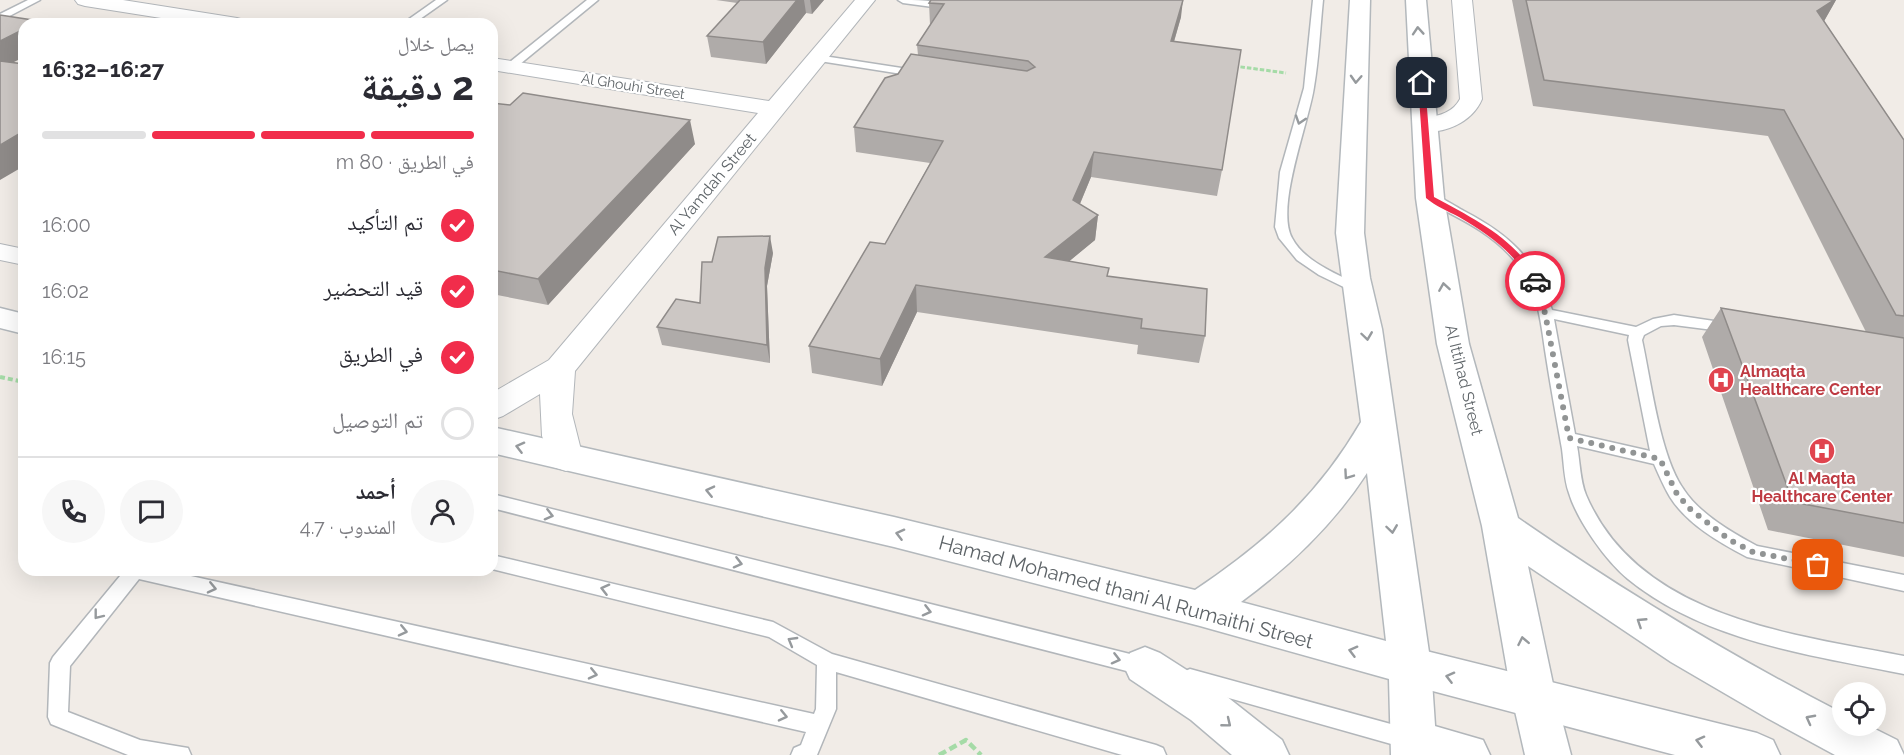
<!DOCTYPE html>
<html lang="ar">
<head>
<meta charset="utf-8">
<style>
  body { margin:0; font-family:Raleway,"Noto Naskh Arabic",sans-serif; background:#f7f7f7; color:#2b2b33; direction:rtl; height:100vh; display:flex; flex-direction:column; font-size:22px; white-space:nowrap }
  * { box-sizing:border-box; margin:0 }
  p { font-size:20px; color:#7c7c81 }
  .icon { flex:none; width:33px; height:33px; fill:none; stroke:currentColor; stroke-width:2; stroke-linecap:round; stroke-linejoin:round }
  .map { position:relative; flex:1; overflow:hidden; direction:ltr }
  .sheet { position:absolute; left:18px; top:18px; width:480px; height:558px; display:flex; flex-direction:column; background:#fff; border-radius:18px; box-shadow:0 6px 24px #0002; direction:rtl }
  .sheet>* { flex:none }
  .fabs { position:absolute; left:1832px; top:682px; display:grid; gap:12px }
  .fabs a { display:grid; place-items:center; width:54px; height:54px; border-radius:50%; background:#fff; box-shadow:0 6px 24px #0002; font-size:30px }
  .pin { position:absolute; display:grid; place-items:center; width:51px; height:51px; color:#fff; margin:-26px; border-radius:12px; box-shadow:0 3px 9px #0006 }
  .courier { position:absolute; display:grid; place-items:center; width:60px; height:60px; margin:-30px; border:4px solid #f12d4b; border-radius:50%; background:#fff; color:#222; box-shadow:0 2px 8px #0007 }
  .overview em { font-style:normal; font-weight:700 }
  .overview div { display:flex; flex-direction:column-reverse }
  .overview { display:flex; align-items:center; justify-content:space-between; height:102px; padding:0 24px }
  h1 { font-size:39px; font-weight:700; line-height:45px }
  .bar { display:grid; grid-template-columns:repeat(4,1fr); gap:9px 6px; align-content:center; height:72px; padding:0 24px }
  .bar i { height:8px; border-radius:4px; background:#e1e1e2 }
  .bar .on { background:#f12d4b }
  .bar p { grid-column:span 4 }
  .line { display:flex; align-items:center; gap:15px; padding:0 24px; border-top:2px solid #e1e1e2 }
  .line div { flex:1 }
  .round { display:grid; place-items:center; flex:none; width:63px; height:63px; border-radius:32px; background:#f7f7f7 }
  ol { padding:0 24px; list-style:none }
  li { display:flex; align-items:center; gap:18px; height:66px }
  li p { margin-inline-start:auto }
  li .icon { padding:6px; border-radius:50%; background:#f12d4b; color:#fff; stroke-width:4 }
  li:last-child { color:#7c7c81 }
  li i { width:33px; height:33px; border:3px solid #e1e1e2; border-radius:50% }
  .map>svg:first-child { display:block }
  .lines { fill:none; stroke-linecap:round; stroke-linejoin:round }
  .service-casing { stroke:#b2b6ba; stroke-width:3 }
  .minor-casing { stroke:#b2b6ba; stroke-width:2 }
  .tertiary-casing { stroke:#b2b6ba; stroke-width:3 }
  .secondary-casing { stroke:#b3b8bc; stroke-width:3 }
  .path-far2 { stroke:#a5dba7; stroke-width:3; stroke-dasharray:4.5 2; stroke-linecap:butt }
  .path-far1 { stroke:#a5dba7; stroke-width:4; stroke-dasharray:5 3; stroke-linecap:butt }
  .path { stroke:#a5dba7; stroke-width:4.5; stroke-dasharray:8 4; stroke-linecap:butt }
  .service { fill:#fff; fill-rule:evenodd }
  .minor { fill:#fff; fill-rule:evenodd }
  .tertiary { fill:#fff; fill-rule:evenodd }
  .secondary { fill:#fff; fill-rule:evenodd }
  .wall { fill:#afaba9 }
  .shaded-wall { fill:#8f8b89 }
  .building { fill:#ccc7c4; stroke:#8f8b89; stroke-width:1.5 }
  .oneway { stroke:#969a9d }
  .route { fill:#f12d4b }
  .done { stroke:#919494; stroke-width:6; stroke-dasharray:0 10.8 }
  .labels { text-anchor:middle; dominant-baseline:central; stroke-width:4.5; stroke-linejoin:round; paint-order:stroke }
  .far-street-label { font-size:14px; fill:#5e6468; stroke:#fff }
  .street-label { font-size:16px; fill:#5e6468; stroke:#fff }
  .health-label { font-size:16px; font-weight:bold; fill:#be3a42; stroke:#fff; text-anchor:start }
  .near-street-label { font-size:20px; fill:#5e6468; stroke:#fff }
</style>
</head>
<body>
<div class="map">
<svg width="1904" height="755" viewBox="0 0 1904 755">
  <rect width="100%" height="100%" fill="#f1ece7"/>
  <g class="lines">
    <defs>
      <path id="service" d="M28 0H40L0 21V14Z
        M436 0H447L413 24H402Z
        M587 0H598L514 69H506V65Z
        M898 0C914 0 939 0 953 6L948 9 903 3Z
        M1313 0H1323C1320 29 1319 58 1314 87 1309 122 1275 207 1292 238 1305 263 1340 275 1363 287L1365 290 1358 294 1319 275 1297 260 1279 238 1275 227 1280 172 1304 88Z
        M817 55 921 71 926 74 921 77 813 60V56Z
        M1430 194C1442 197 1453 205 1464 211 1510 235 1536 259 1552 310L1636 327 1653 319 1674 315 1734 324 1736 327 1734 330 1729 332 1674 325 1661 326 1644 335 1642 340C1651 381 1660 457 1684 490 1700 514 1731 532 1757 546L1904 575V591L1747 557C1720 543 1687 524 1670 497 1664 487 1659 475 1654 464L1577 446C1580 461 1580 481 1586 495 1638 617 1790 634 1904 656V674C1810 655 1704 641 1628 579 1606 561 1577 520 1569 493 1564 480 1564 463 1562 449 1556 416 1550 383 1545 350 1541 321 1537 288 1518 265 1495 234 1459 218 1426 201L1424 198ZM1554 319 1629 335 1628 340 1650 451 1575 434Z
        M492 494 1146 658 1153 661 1156 667 1153 673 1146 676 492 508Z
        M492 555 773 622 832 654 1156 745 1163 748 1166 755H1122L836 672V709L817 755H791L794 748 801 745 806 732 139 579 70 666 68 712 140 740 188 748 191 755H128L51 724 48 717 50 663 53 657 125 570H164L814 714 816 709 817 665 769 637 492 569Z
        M1190 669 1409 729 1416 732 1419 739 1416 746 1409 749 1190 687 1183 684 1180 678 1183 672Z"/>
      <path id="minor" d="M75 0H123L237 18 244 20 247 24H199L85 6 78 4Z
        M855 0H875L575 371 572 414 583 458 578 467 566 471 554 467 542 436 540 394 503 416 492 420V393L549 360 758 113 492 70V58L769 101Z
        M1452 0H1472L1482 99C1472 123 1442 136 1417 130L1413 125 1417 120C1433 116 1451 116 1460 99Z
        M0 244 24 249V265L0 260Z"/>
      <path id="tertiary" d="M1410 647 1757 733 1773 740 1780 755H1675L1410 685 1395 679 1389 666 1395 653Z
        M1414 720 1483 740 1490 755H1398L1392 741 1398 726Z"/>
      <path id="secondary" d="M1350 0H1370L1364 233 1370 278 1382 329 1431 666 1437 755H1391L1389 679 1200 626 894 547 492 453V427L894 517 1195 590C1265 543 1318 496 1361 422L1336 233ZM1367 473 1386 641 1241 602C1290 566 1333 525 1367 473Z
        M1406 0H1426L1444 198 1469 344 1518 518C1622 590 1729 655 1842 713V726H1869L1897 740 1904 755H1835L1767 718 1671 662 1528 566 1556 698 1571 755H1525L1512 698 1482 526 1437 344 1416 198Z
        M0 308 24 314V334L0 328Z
        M1145 647 1160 653 1221 692 1282 740 1289 755H1232L1191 720 1130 679 1124 666 1130 653Z"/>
    </defs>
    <use href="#service" class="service-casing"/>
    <use href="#minor" class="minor-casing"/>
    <use href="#tertiary" class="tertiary-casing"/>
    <use href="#secondary" class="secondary-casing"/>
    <path class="path-far2" d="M1234 66 1286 73"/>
    <path class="path-far1" d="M0 377 24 382"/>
    <path class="path" d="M939 755 966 740 981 755"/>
    <use href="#service" class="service"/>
    <use href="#minor" class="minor"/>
    <use href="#tertiary" class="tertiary"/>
    <use href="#secondary" class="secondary"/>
  </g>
  <path class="wall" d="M716 0H824L812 14 806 13 766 64 711 57 707 36 737 3Z
    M1512 0H1836L1824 21 1904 140V557L1768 530 1702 337 1721 308 1866 332 1768 136 1533 106Z
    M929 3 1181 17 1174 42 1222 170 1217 196 1091 177 1080 204 1098 215 1095 240 1069 261 1108 276 1205 336 1199 363 1137 354 1138 345 917 312 882 386 812 373 809 346 885 244 930 163 856 152 854 127 898 74 918 55 917 45 930 25Z
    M492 103 695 144 548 305 492 294Z
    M773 253 767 286 770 363 662 345 657 327 700 303Z"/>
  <path class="shaded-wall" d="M797 0H804L806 13 766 64 763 42Z
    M810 0H824L812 14Z
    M1183 0 1181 17 1167 65 1171 41Z
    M1834 0H1836L1823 23 1817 11Z
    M24 29V57L0 69V41Z
    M690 120 695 144 548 305 538 279Z
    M24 131V166L0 180V145Z
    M1094 152 1091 177 1071 225 1073 200Z
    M1098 215 1095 240 1043 283 1045 257Z
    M770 236 773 253 767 286 770 363 767 345 765 268Z
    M916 285 917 312 882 386 880 359Z"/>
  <path class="building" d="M740 0H797L763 42 707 36Z
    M931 0H1183L1171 41 1241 50 1222 170 1094 152 1073 200 1098 215 1045 257 1109 268 1107 276 1207 289 1205 336 1141 328 1142 319 916 285 880 359 809 346 870 242 885 244 943 141 854 127 885 78 898 74 911 54 1027 71 1035 67 1028 61 917 45 944 4 929 3Z
    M1526 0H1834L1817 11 1904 140V316L1896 315 1784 110 1544 80Z
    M0 15 39 21 33 24H24V29L0 41Z
    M0 61 24 64V131L0 145Z
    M523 93 690 120 538 279 492 270V103L510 105Z
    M770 236 765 268 767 345 657 327 676 299 700 303 702 262H712L718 237Z
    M1721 308 1904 338V523L1793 502Z"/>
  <defs><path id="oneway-chevron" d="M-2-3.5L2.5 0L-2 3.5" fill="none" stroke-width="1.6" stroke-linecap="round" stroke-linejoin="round" transform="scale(1.5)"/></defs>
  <g class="oneway">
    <use href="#oneway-chevron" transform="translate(1418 31) rotate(-94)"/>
    <use href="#oneway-chevron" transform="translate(1356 79) rotate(93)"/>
    <use href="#oneway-chevron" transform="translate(1300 120) rotate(108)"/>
    <use href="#oneway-chevron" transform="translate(1444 287) rotate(-99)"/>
    <use href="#oneway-chevron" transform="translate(1367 336) rotate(82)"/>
    <use href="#oneway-chevron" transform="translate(520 447) rotate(-166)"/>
    <use href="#oneway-chevron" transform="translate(1348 475) rotate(125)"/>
    <use href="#oneway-chevron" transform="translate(710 491) rotate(-167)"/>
    <use href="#oneway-chevron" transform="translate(549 515) rotate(14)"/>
    <use href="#oneway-chevron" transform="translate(1392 529) rotate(82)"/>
    <use href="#oneway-chevron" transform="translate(900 534) rotate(-166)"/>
    <use href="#oneway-chevron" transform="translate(738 563) rotate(14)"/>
    <use href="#oneway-chevron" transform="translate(212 588) rotate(13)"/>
    <use href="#oneway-chevron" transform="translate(605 589) rotate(-166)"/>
    <use href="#oneway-chevron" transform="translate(927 611) rotate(14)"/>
    <use href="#oneway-chevron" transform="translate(98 615) rotate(128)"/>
    <use href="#oneway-chevron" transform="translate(1641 622) rotate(-147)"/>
    <use href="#oneway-chevron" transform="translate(403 631) rotate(13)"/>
    <use href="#oneway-chevron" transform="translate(792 641) rotate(-150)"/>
    <use href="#oneway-chevron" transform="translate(1523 641) rotate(-101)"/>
    <use href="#oneway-chevron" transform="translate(1353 651) rotate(-165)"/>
    <use href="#oneway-chevron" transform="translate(1116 659) rotate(14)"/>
    <use href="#oneway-chevron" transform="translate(593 674) rotate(13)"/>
    <use href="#oneway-chevron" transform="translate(1450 677) rotate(-166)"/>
    <use href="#oneway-chevron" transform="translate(783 716) rotate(13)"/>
    <use href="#oneway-chevron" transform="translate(1810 719) rotate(-152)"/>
    <use href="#oneway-chevron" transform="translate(1227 723) rotate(39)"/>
    <use href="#oneway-chevron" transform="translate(1700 741) rotate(-166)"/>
  </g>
  <path class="route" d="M1422 81 1425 83 1434 197C1476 220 1515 238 1539 281L1538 283H1532C1513 252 1490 235 1459 217 1448 211 1435 206 1426 198L1418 83Z"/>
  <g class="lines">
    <path class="done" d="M1535 281 1545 313 1569 438 1660 459 1677 494 1691 510 1730 540 1753 552 1818 565"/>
  </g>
  <defs>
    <symbol id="hospital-disc" viewBox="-11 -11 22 22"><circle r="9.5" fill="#e0444e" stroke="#fff"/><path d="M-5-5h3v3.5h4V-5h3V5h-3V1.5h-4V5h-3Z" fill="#fff"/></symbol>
  </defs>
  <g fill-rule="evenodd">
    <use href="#hospital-disc" x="1706" y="365" width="30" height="30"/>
    <use href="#hospital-disc" x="1807" y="436" width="30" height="30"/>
  </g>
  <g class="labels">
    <g class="far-street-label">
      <text transform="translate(633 86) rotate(9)">Al Ghouhi Street</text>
    </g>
    <g class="street-label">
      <text transform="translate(712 184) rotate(-50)">Al Yamdah Street</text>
      <text transform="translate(1464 380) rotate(76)">Al Ittihad Street</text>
    </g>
    <g class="health-label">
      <text x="1740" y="371">Almaqta<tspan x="1740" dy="18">Healthcare Center</tspan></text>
      <text x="1822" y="478" text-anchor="middle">Al Maqta<tspan x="1822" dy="18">Healthcare Center</tspan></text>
    </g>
    <g class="near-street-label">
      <text transform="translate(1126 592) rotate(15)">Hamad Mohamed thani Al Rumaithi Street</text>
    </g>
  </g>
</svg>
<div class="fabs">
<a><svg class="icon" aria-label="locate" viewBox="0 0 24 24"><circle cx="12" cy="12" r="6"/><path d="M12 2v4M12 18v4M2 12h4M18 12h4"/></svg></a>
</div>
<div class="pin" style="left:1818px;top:565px;background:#ea580c"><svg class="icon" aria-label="bag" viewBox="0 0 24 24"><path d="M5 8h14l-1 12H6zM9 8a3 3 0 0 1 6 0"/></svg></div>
<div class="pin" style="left:1422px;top:83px;background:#1f2937"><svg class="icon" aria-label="home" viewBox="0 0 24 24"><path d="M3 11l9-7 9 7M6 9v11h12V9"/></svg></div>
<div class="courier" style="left:1535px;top:281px"><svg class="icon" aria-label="car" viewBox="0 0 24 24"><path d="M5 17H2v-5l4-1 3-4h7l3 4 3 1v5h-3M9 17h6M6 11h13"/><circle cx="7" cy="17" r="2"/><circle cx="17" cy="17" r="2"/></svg></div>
<section class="sheet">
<div class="overview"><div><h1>2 دقيقة</h1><p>يصل خلال</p></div><em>16:27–16:32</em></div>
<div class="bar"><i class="on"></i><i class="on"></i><i class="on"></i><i></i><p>في الطريق · 80 m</p></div>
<ol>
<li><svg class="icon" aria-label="check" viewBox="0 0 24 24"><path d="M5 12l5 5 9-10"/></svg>تم التأكيد<p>16:00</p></li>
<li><svg class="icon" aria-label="check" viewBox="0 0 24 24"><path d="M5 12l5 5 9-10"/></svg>قيد التحضير<p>16:02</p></li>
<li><svg class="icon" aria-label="check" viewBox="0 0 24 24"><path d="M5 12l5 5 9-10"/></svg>في الطريق<p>16:15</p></li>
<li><i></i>تم التوصيل</li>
</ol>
<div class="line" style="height:108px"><a class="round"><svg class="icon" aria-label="person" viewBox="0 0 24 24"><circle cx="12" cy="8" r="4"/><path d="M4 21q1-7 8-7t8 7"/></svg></a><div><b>أحمد</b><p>المندوب · 4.7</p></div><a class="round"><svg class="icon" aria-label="chat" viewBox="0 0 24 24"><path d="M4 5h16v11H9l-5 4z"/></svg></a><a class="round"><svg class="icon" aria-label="phone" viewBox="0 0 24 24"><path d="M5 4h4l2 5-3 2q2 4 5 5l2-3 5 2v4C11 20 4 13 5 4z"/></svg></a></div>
</section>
</div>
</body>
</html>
